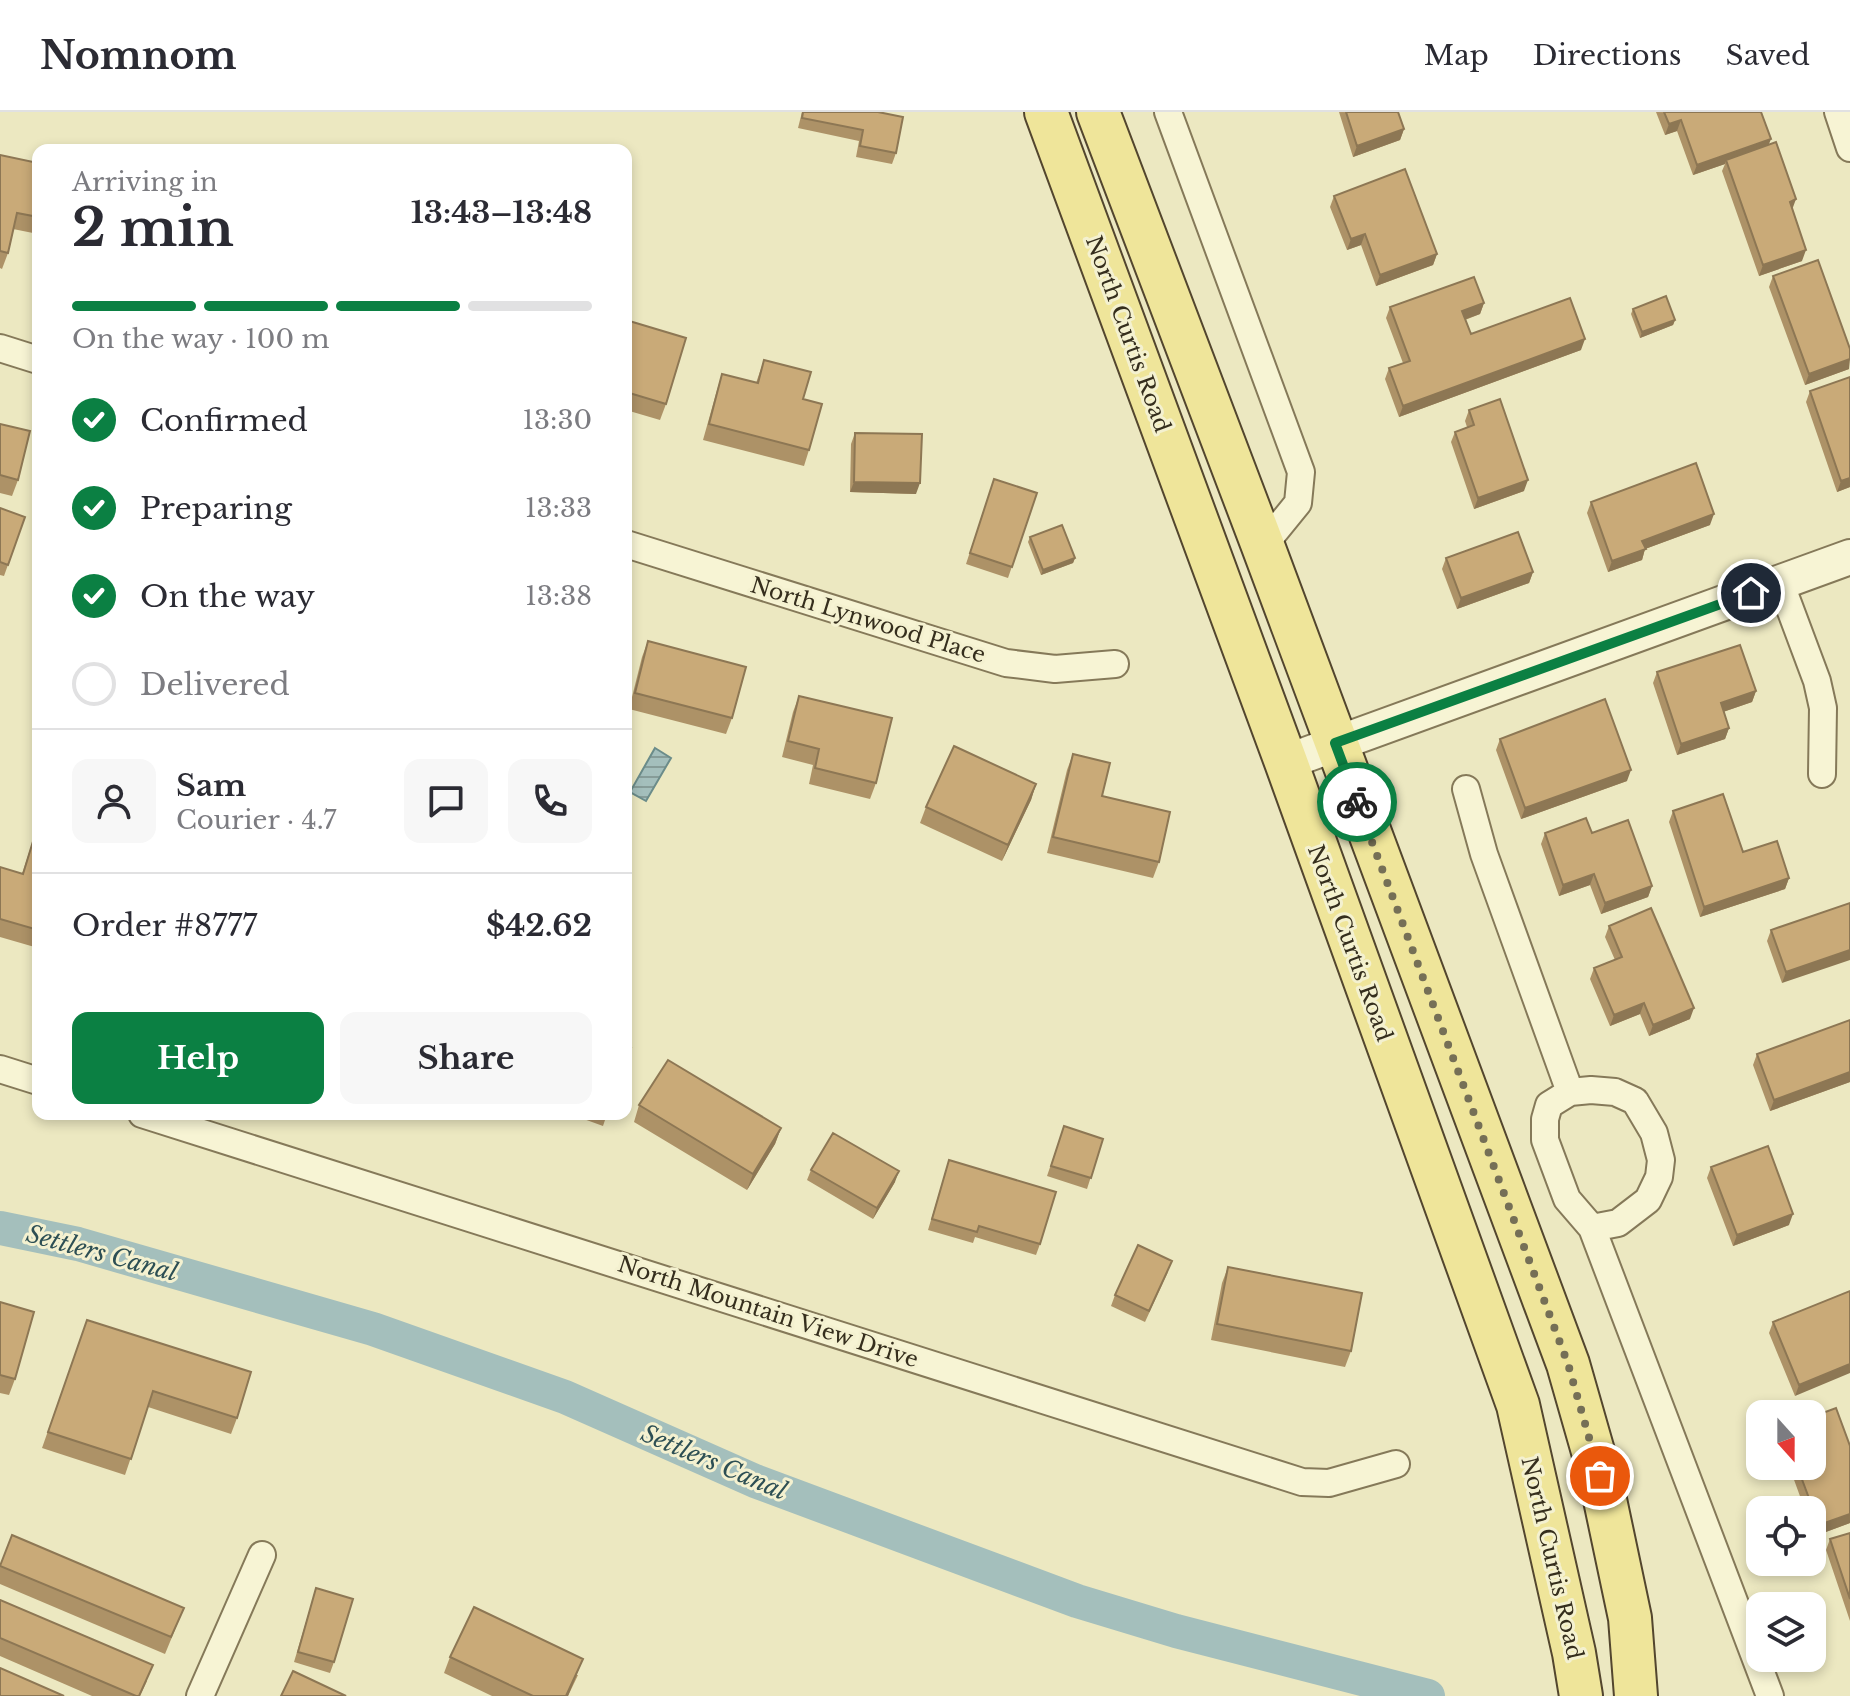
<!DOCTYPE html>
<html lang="en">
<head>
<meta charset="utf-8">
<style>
  body { margin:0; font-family:"Libre Baskerville",serif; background:#f7f7f7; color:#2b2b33; height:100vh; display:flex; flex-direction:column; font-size:30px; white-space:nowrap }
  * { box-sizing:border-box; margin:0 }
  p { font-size:26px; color:#7c7c81 }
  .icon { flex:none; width:44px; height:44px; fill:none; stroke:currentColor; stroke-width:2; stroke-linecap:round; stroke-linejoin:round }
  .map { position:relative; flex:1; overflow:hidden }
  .side { position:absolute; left:32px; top:32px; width:600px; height:976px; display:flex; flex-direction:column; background:#fff; border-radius:16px; box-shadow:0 4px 12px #0003 }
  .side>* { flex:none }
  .needle { width:52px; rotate:159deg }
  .buttons { position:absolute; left:1746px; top:1288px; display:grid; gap:16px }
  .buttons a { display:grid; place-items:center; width:80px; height:80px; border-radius:16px; background:#fff; box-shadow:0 4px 12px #0003; font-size:40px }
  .pin { position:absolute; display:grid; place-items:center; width:68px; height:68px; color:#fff; margin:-34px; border:4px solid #fff; border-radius:50%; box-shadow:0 2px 8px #0007 }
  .courier { position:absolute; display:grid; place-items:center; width:80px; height:80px; margin:-40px; border:6px solid #0b8043; border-radius:50%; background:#fff; color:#222; box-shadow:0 2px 10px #0007 }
  .summary em { font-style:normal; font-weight:700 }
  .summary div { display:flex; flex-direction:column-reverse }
  .summary { display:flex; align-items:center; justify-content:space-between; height:136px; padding:0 40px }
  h1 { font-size:52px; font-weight:700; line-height:60px }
  .bar { display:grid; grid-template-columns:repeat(4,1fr); gap:12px 8px; align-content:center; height:96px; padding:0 40px }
  .bar i { height:10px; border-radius:6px; background:#e1e1e2 }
  .bar .selected { background:#0b8043 }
  .bar p { grid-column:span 4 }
  .line { display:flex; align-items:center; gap:20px; padding:0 40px; border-top:2px solid #e1e1e2 }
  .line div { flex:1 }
  .round { display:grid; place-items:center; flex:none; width:84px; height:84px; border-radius:16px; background:#f7f7f7 }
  ol { padding:0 40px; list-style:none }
  li { display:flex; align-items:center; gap:24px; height:88px }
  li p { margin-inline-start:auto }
  li .icon { padding:8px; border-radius:50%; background:#0b8043; color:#fff; stroke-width:4 }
  li:last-child { color:#7c7c81 }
  li i { width:44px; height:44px; border:4px solid #e1e1e2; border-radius:50% }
  .cta { display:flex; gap:16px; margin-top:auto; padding:16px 40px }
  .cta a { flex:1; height:92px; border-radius:16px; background:#0b8043; color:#fff; font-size:32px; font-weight:700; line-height:92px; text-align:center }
  .cta a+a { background:#f7f7f7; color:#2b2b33 }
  header { display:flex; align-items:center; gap:48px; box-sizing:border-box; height:112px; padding:0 40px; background:#fff; border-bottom:2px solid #e1e1e2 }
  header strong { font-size:38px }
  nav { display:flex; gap:44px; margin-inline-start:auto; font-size:28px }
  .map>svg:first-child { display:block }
  .water { fill:url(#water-rules); stroke:#6b8c8a; stroke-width:2 }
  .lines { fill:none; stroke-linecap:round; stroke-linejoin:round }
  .canal { stroke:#a4bfbc; stroke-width:34 }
  .minor-casing { stroke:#857959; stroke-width:30 }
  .tertiary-casing { stroke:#857959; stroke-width:38 }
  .primary-casing { stroke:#53462e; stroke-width:46 }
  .minor { stroke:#f7f4d4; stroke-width:26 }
  .tertiary { stroke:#f7f4d4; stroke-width:34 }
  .primary { stroke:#efe59a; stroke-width:42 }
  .wall { fill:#ad9267 }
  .shaded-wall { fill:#8d7754 }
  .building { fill:#c9aa78; stroke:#8d7754; stroke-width:2 }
  .done { stroke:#756f56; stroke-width:8; stroke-dasharray:0 14.4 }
  .route { stroke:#0b8043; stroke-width:10 }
  .labels { text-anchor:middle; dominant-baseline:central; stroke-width:6; stroke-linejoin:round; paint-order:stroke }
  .street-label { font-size:22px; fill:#352e1d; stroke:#f4f1d0 }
  .water-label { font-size:24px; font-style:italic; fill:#2d4f54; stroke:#f4f1d0 }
</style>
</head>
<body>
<header>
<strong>Nomnom</strong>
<nav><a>Map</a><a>Directions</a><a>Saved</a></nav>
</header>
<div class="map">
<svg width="1850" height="1584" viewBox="0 0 1850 1584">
  <defs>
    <pattern id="water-rules" width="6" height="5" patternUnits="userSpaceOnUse" patternTransform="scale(2)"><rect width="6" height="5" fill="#a4bfbc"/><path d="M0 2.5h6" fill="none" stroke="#869c98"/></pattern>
  </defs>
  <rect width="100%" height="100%" fill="#ece8c1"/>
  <path class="water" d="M655 636 671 646 646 689 630 680Z"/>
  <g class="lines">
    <path class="canal" d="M0 1116 78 1132 373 1217 565 1285 755 1369 1077 1489 1176 1519 1428 1584"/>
    <defs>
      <path id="minor" d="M1168 0 1301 360 1298 391 1263 434
        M1838 0 1850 36
        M0 236 38 248
        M626 432 1006 551 1055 557 1115 552
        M1780 470 1817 569 1823 596 1822 662
        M1466 677 1484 742 1570 980
        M0 957 38 969
        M1591 978 1615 980 1635 989 1654 1021 1661 1048 1659 1065 1648 1088 1618 1111 1592 1116 1567 1087 1545 1028V1007L1549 993 1570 980Z
        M142 1002 1302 1370 1329 1371 1396 1352
        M1592 1116 1770 1584
        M200 1584 262 1443"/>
      <path id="tertiary" d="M1286 650 1850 445"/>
      <path id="primary" d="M1046 0 1286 650 1518 1293 1574 1541 1581 1584
        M1098 0 1263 434 1568 1252 1600 1364 1630 1506 1636 1584"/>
    </defs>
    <use href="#minor" class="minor-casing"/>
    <use href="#tertiary" class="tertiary-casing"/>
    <use href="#primary" class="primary-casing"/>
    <use href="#minor" class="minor"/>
    <use href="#tertiary" class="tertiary"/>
    <use href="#primary" class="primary"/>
  </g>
  <path class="wall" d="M802 0H878L896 41 892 52 856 45 859 29 798 16Z
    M1339 0H1398L1404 17 1400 28 1353 45Z
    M1656 0H1761L1768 32 1792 98 1802 149 1759 164 1722 59 1725 52 1693 63 1677 19 1665 23Z
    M0 43 38 51V122L13 117 8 141 2 157 0 156Z
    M1334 84 1437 142 1433 153 1376 174 1361 133 1347 138 1330 95Z
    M1773 164 1849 257 1805 273 1769 175Z
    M1484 191 1480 202 1465 208 1471 222 1581 238 1399 305 1385 267 1389 256 1403 251 1386 206 1390 195Z
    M1633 197 1675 208 1673 213 1640 226 1631 202Z
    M626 208 666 292 660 308 626 298Z
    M764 248 803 287 809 338 804 354 703 328 717 278 722 262 756 271Z
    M1810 279 1850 375 1837 380 1806 290Z
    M1469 298 1524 379 1474 397 1451 330 1455 320 1467 315 1465 309Z
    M0 312 18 368 12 384 0 381Z
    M855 321 916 382 850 380 851 332Z
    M994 367 1037 381 1008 466 966 452Z
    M1591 390 1710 413 1645 437 1642 448 1608 460 1587 401Z
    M0 396 25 405 4 464 0 463Z
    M1030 425 1075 446 1073 451 1041 463 1028 430Z
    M1446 446 1533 460 1529 471 1457 497 1442 457Z
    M648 529 732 606 726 622 629 597 642 545Z
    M1657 560 1756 579 1752 590 1723 600 1729 616 1725 627 1677 643 1653 571Z
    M799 584 876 671 870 687 809 672 813 653 782 645 793 600Z
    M1500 627 1627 669 1521 707 1496 638Z
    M1073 642 1102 684 1159 750 1153 766 1047 741 1067 658Z
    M1036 672 1031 688 1002 749 920 711 926 695Z
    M1673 699 1789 766 1785 777 1700 805 1669 710Z
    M38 713V836L0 825V755L22 762Z
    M1545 721H1592L1652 774 1648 785 1601 802 1590 773 1559 784 1541 732Z
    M1850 791 1782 871 1767 829 1771 818Z
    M1609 814 1690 907 1649 924 1640 902 1610 914 1590 867 1594 856 1615 848 1605 825Z
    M1850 908V970L1770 999 1753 953 1757 942Z
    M639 993 781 1016 775 1032 747 1078 634 1010Z
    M570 1002H607L603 1014Z
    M1064 1014 1103 1027 1087 1077 1047 1064Z
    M949 1048 1040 1132 1036 1143 975 1125 973 1131 928 1118Z
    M1711 1055 1789 1113 1733 1134 1707 1066Z
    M811 1058 895 1070 873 1107 807 1068Z
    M1228 1155 1351 1239 1345 1255 1211 1228 1222 1171Z
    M1168 1160 1145 1210 1111 1194 1115 1183Z
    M1850 1179 1795 1284 1769 1221 1773 1210Z
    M0 1190 15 1267 9 1283 0 1281Z
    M87 1208 237 1306 231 1322 148 1295 125 1363 42 1336Z
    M1850 1334V1411L1815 1424 1812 1416V1398H1805L1789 1354H1812Z
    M1850 1421V1509L1826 1438 1830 1427Z
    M0 1452 184 1496 165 1542 0 1472Z
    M316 1476 334 1550 330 1561 294 1550Z
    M0 1488 147 1569 140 1584H92L0 1544Z
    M450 1545 578 1563 568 1584H492L444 1561Z"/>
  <path class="shaded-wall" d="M1681 8 1677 19 1665 23 1669 12Z
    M1404 17 1400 28 1353 45 1357 34Z
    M1771 27 1767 37 1726 48 1725 52 1693 63 1697 53Z
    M1796 87 1792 98 1790 90Z
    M1365 122 1361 133 1347 138 1351 127Z
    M1806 138 1802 149 1759 164 1763 153Z
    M1437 142 1433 153 1376 174 1380 163Z
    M1484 191 1480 202 1458 210 1462 199Z
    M1675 208 1673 213 1640 226 1642 220Z
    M1585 227 1581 238 1399 305 1403 294Z
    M1850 247 1849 257 1805 273 1809 262Z
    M1850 366V375L1837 380 1841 369Z
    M1528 368 1524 379 1474 397 1478 386Z
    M854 370 920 371 916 382 850 380Z
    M1714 402 1710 413 1645 437 1642 448 1608 460 1612 449 1642 429Z
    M1075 446 1073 451 1041 463 1043 458Z
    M1533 460 1529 471 1457 497 1461 486Z
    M1756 579 1752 590 1717 602 1721 591Z
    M1729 616 1725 627 1677 643 1681 632Z
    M1631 658 1627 669 1521 707 1525 696Z
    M1036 672 1031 688 1002 749 1008 733Z
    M1594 762 1590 773 1559 784 1563 773Z
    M1789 766 1785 777 1700 805 1704 795Z
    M1652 774 1648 785 1601 802 1605 791Z
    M1850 838V848L1782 871 1786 860Z
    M1644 891 1640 902 1610 914 1614 903Z
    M1694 896 1690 907 1649 924 1653 913Z
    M1850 960V970L1770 999 1774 988Z
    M781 1016 775 1032 747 1078 753 1062Z
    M899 1059 895 1070 873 1107 877 1096Z
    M1793 1102 1789 1113 1733 1134 1737 1123Z
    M1850 1252V1261L1795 1284 1799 1273Z
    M1850 1402V1411L1815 1424 1819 1413Z
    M583 1547 568 1584H566Z"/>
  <path class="building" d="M803 0H878L903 5 896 41 860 34 863 18 802 6Z
    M1346 0H1398L1404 17 1357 34Z
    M1664 0H1761L1771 27 1697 53 1681 8 1669 12Z
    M1776 30 1796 87 1790 90 1806 138 1763 153 1726 48Z
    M0 43 38 51V105L17 101 8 141 0 139Z
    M1405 57 1437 142 1380 163 1365 122 1351 127 1334 84Z
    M1818 148 1850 237V247L1809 262 1773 164Z
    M1474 165 1484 191 1462 199 1471 222 1570 186 1585 227 1403 294 1389 256 1410 249 1390 195Z
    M1666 184 1675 208 1642 220 1633 197Z
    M626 208 686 226 666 292 626 280Z
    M764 248 811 260 803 287 822 292 809 338 709 312 722 262 758 271Z
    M1850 265V366L1841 369 1810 279Z
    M1500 287 1528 368 1478 386 1455 320 1474 313 1469 298Z
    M0 312 30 319 18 368 0 363Z
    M855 321 922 322 920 371 854 370Z
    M1696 351 1714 402 1642 429 1646 437 1612 449 1591 390Z
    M994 367 1037 381 1012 455 970 441Z
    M0 396 25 405 8 453 0 450Z
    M1062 413 1075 446 1043 458 1030 425Z
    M1518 420 1533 460 1461 486 1446 446Z
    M648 529 746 555 732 606 635 581Z
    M1740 533 1756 579 1721 591 1729 616 1681 632 1657 560Z
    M799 584 892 606 876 671 815 656 819 637 788 629Z
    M1605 587 1631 658 1525 696 1500 627Z
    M954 634 1036 672 1008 733 926 695Z
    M1073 642 1110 651 1102 684 1170 700 1159 750 1053 725Z
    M1723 682 1743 740 1777 729 1789 766 1704 795 1673 699Z
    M1586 706 1592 721 1628 708 1652 774 1605 791 1594 762 1563 773 1545 721Z
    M38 713V818L0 807V755L23 762Z
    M1850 791V838L1786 860 1771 818Z
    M1651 796 1694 896 1653 913 1644 891 1614 903 1594 856 1622 845 1609 814Z
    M1850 908V960L1774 988 1757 942Z
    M626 934 631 936 626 949Z
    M668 948 781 1016 753 1062 639 993Z
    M1064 1014 1103 1027 1091 1066 1051 1054Z
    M833 1021 899 1059 877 1096 811 1058Z
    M1768 1034 1793 1102 1737 1123 1711 1055Z
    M949 1048 1056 1080 1040 1132 979 1114 977 1120 932 1107Z
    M1138 1133 1172 1149 1149 1199 1115 1183Z
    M1228 1155 1362 1181 1351 1239 1217 1212Z
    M1850 1179V1252L1799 1273 1773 1210Z
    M0 1190 34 1200 15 1267 0 1263Z
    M87 1208 251 1260 237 1306 153 1279 131 1347 48 1320Z
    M1836 1296 1850 1334V1402L1819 1413 1797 1354H1812V1305Z
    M1850 1421V1487L1830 1427Z
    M12 1423 184 1496 171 1525 0 1454Z
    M316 1476 353 1487 334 1550 298 1540Z
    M0 1488 153 1553 139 1584H136L0 1526Z
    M474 1495 583 1547 566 1584H533L450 1545Z
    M0 1556 64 1584H0Z
    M293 1559 346 1584H281Z"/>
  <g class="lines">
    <path class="done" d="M1357 690 1568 1252 1600 1364"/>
    <path class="route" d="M1357 690 1335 631 1751 481"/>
  </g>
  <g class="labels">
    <g class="street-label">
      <text transform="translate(1128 222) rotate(70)">North Curtis Road</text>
      <text transform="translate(868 508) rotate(17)">North Lynwood Place</text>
      <text transform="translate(1350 831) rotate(70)">North Curtis Road</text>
      <text transform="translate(768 1200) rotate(18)">North Mountain View Drive</text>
      <text transform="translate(1552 1446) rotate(77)">North Curtis Road</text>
    </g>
    <g class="water-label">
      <text transform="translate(102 1141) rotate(15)">Settlers Canal</text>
      <text transform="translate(714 1350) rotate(23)">Settlers Canal</text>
    </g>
  </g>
</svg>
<div class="buttons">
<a><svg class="needle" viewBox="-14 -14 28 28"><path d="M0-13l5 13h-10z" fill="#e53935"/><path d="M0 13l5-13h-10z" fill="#7c7c81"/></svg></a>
<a><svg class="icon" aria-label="locate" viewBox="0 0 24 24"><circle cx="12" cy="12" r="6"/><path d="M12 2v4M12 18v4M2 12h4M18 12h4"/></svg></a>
<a><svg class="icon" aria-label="layers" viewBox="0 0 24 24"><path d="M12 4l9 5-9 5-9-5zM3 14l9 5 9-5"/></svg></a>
</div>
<div class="pin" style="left:1600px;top:1364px;background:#ea580c"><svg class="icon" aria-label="bag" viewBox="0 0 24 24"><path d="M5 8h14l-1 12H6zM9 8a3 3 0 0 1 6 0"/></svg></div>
<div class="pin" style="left:1751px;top:481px;background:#1f2937"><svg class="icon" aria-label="home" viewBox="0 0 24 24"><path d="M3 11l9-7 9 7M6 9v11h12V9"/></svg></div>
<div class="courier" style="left:1357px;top:690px"><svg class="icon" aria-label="bike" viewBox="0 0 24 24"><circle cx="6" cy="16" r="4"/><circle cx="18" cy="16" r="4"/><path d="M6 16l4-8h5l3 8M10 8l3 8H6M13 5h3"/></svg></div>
<section class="side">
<div class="summary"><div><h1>2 min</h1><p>Arriving in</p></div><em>13:43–13:48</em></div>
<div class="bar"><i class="selected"></i><i class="selected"></i><i class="selected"></i><i></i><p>On the way · 100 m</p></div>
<ol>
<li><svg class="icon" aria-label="check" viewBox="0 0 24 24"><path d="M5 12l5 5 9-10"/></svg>Confirmed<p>13:30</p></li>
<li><svg class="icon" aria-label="check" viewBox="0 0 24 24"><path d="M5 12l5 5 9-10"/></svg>Preparing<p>13:33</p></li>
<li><svg class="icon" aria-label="check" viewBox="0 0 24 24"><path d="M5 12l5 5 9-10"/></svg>On the way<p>13:38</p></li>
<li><i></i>Delivered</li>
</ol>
<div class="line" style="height:144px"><a class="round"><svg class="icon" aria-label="person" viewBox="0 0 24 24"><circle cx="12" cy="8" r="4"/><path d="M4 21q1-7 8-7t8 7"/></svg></a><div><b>Sam</b><p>Courier · 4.7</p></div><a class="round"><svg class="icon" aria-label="chat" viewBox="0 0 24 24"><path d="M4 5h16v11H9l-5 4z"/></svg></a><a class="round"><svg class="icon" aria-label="phone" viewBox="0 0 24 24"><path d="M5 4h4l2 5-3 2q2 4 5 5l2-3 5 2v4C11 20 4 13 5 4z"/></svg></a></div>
<div class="line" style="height:104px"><div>Order #8777</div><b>$42.62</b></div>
<div class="cta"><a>Help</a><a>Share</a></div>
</section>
</div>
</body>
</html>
